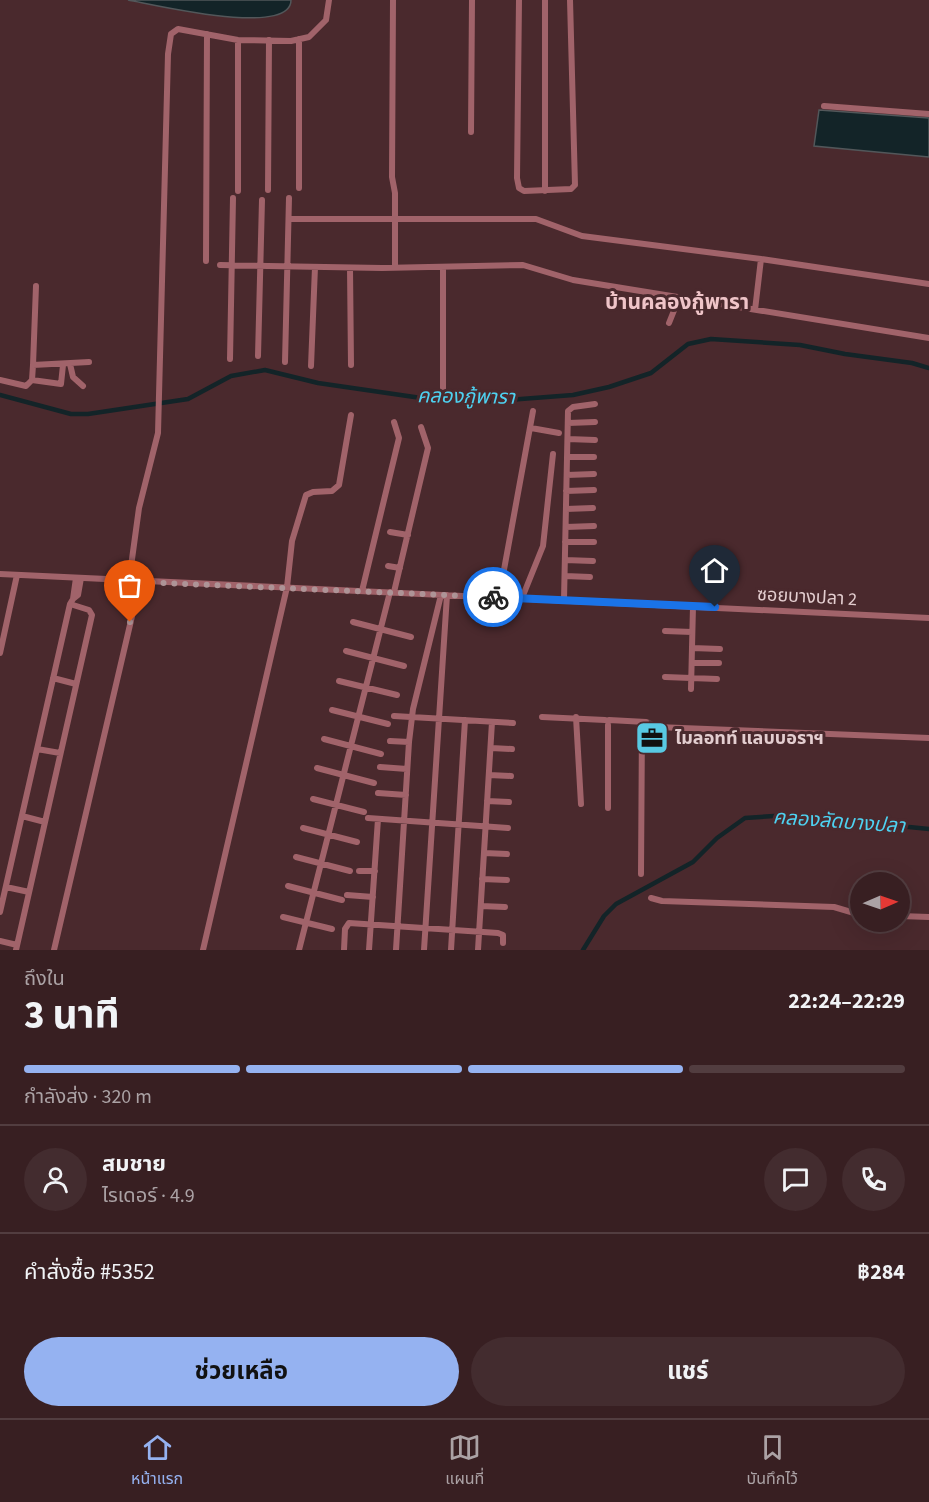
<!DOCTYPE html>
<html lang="th">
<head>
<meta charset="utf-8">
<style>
  body { margin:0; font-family:"Source Sans 3","Noto Sans Thai",sans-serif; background:#432c2f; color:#f1f3f6; height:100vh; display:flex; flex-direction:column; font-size:22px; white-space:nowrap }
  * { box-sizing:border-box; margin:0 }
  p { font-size:20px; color:#aba2a5 }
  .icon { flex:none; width:33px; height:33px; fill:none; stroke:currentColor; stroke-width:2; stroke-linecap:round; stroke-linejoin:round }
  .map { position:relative; height:950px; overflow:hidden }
  .side { display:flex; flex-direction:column; background:#381f22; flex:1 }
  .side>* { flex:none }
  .needle { width:39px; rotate:88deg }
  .controls { position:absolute; left:850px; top:872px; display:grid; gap:12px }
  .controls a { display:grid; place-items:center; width:60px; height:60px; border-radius:50%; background:#381f22; box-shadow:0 6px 24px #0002,0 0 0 2px #523d40; font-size:30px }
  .pin { position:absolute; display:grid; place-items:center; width:51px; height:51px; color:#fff; margin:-62px -26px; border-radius:50% 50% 50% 0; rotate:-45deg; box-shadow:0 0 6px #0007 }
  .pin .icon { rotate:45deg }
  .courier { position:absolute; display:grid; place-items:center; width:60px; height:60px; margin:-30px; border:4px solid #1a73e8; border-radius:50%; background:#fff; color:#222; box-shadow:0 2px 8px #0007 }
  .overview em { font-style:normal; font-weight:700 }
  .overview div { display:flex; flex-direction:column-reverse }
  .overview { display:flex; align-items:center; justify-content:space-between; height:102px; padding:0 24px }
  h1 { font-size:39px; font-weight:700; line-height:45px }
  .bar { display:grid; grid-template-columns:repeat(4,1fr); gap:9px 6px; align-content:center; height:72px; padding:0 24px }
  .bar i { height:8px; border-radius:4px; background:#523d40 }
  .bar .on { background:#95b2f1 }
  .bar p { grid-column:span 4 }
  .line { display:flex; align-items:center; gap:15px; padding:0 24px; border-top:2px solid #523d40 }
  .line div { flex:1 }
  .round { display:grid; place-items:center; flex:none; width:63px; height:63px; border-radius:32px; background:#432c2f }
  .primary-button { display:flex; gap:12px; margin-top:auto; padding:12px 24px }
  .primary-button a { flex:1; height:69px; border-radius:36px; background:#95b2f1; color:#111; font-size:24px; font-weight:700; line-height:69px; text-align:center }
  .primary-button a+a { background:#432c2f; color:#f1f3f6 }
  .tab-bar { display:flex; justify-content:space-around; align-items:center; height:84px; border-top:2px solid #523d40; background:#381f22; font-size:16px; color:#aba2a5 }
  .tab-bar a { display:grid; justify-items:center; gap:3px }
  .tab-bar .on { color:#95b2f1 }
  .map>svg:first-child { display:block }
  .water { fill:#132428; stroke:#52575a; stroke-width:1.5 }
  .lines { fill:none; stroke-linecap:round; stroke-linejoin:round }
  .canal { stroke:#132428; stroke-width:4.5 }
  .minor-tunnel { stroke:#614245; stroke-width:6; stroke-dasharray:6 3; stroke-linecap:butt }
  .minor { stroke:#a1636a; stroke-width:6 }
  .done { stroke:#ae9497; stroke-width:6; stroke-dasharray:0 10.8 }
  .route { stroke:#1a73e8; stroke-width:8 }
  .labels { text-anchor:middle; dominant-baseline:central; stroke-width:6; stroke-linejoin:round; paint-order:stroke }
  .street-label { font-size:18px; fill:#e4ced0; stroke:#4a292d }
  .poi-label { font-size:18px; font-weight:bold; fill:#e4ced0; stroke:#4a292d; text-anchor:start }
  .water-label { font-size:20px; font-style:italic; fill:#4ed2f1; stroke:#4a292d }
  .quarter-label { font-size:21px; font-weight:bold; fill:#efc4c8; stroke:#4a292d }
</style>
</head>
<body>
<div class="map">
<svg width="929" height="950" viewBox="0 0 929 950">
  <rect width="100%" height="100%" fill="#4a292d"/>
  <path class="water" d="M128 0H291C291 38 152 4 128 0Z
    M819 110 929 118V157L814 146Z"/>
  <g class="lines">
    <path class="canal" d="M0 395 71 414H88L188 399 231 376 265 370 318 383 435 400 483 402 573 395 609 387 651 373 688 344 711 339 800 345 845 354 912 363 929 368
      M583 950 604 916 616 904 693 862 717 838 745 818 790 815 929 829"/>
    <path class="minor-tunnel" d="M647 722 657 727"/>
    <path class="minor" d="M393 0 392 177 395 193V267
      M519 0 517 178 519 188 524 191 571 189 575 185 570 0
      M299 39V188
      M824 106 929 114
      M471 132 472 0
      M268 190 269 40
      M238 191V40
      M545 191V0
      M289 219H536L582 236 761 259 929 284
      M206 261 207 34
      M220 265 382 268 523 265 573 280 929 338
      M443 267V391
      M350 268 351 365
      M755 310 761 259
      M669 323 679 298
      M258 356 262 200
      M230 359 233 198
      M285 362 289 198
      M70 364 73 377 83 386
      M33 365 36 286
      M311 366 315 267
      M0 380 26 386 32 380 33 365 89 362
      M32 380 61 384 63 365
      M568 423 595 422
      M531 428 559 433
      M568 439 595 440
      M567 457H594
      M567 475 594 474
      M566 491 594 490
      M566 509 593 508
      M566 527 594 526
      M390 532 408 535
      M565 542H594
      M565 560 593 561
      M388 566 400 568
      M0 574 929 618
      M565 576 590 577
      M76 578 73 599 78 595 81 578
      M129 581 139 508 158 433 168 54 171 34 178 29 238 40 291 41 309 37 326 20 329 0
      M362 591 399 438 394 422
      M394 592 428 448 421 427
      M499 597 533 411
      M522 598 543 546 553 454
      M564 600 568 411 573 407 595 404
      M353 622 411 637
      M665 631 692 632
      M692 648 720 649
      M346 651 404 666
      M0 653 17 575
      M692 663H719
      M665 677 717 679
      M53 678 76 684
      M339 681 397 695
      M691 689 693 606
      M332 710 388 724
      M394 716 513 723
      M542 717 605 720
      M576 717 581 804
      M609 720 646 722
      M657 727 929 738
      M324 739 381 754
      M390 741 409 742
      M491 748 512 749
      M37 749 60 753
      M380 767 407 769
      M317 768 374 783
      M489 775 511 776
      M378 793 406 795
      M313 799 364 812
      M487 801 509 802
      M608 808V725
      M22 816 45 822
      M368 818 508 828
      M303 828 357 842
      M484 853 507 854
      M296 857 350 871
      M359 871H375
      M641 874 642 722
      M482 879 507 880
      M288 886 342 900
      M6 887 29 892
      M347 895 373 897
      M651 898 662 901 834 907 861 915
      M481 906 505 907
      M0 912 70 604 73 599
      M900 916 929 917
      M283 917 332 929
      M0 941 17 945
      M16 950 92 615 89 610 70 604
      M54 950 140 582
      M203 950 287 587 292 541 306 495 313 492 332 491 339 485 351 415
      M299 950 390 592
      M344 950 345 929 349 923 498 933 503 935V943
      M369 950 378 819
      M396 950 409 742 413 709 441 595
      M424 950 447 595
      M451 950 465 720
      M478 950 492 722"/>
  </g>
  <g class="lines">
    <path class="done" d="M130 622 140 582 493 597"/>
    <path class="route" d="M493 597 715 607"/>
  </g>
  <defs>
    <symbol id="office-square" viewBox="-11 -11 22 22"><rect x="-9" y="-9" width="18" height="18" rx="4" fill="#58c9e3" stroke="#4a292d"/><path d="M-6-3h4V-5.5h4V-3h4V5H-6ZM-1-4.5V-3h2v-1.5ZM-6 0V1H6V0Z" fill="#111"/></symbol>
  </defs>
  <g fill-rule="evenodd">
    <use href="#office-square" x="633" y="719" width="38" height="38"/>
  </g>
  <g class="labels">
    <g class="street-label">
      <text transform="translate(807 597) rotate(3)">ซอยบางปลา 2</text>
    </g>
    <g class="poi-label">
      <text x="675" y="738">ไมลอทท์ แลบบอราฯ</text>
    </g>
    <g class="water-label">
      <text transform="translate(466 397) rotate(1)">คลองกู้พารา</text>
      <text transform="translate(839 822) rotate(4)">คลองลัดบางปลา</text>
    </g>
    <g class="quarter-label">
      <text x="677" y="302">บ้านคลองกู้พารา</text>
    </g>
  </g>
</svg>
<div class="controls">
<a><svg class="needle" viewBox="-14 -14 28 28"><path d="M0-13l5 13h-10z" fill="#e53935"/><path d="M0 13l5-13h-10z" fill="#aba2a5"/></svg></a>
</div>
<div class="pin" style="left:130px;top:622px;background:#ea580c"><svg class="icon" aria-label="bag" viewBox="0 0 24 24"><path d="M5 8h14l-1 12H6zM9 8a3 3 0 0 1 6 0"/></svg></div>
<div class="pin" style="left:715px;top:607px;background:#1f2937"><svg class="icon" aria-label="home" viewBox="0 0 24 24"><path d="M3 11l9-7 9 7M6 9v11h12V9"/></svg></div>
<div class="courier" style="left:493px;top:597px"><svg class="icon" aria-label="bike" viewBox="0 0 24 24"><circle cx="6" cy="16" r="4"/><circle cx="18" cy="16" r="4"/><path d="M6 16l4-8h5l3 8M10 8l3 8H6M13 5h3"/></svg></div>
</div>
<section class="side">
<div class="overview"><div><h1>3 นาที</h1><p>ถึงใน</p></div><em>22:24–22:29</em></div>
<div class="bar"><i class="on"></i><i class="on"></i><i class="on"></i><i></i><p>กำลังส่ง · 320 m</p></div>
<div class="line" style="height:108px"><a class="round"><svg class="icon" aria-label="person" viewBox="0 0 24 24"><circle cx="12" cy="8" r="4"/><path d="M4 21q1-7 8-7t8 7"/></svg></a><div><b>สมชาย</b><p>ไรเดอร์ · 4.9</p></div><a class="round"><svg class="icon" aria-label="chat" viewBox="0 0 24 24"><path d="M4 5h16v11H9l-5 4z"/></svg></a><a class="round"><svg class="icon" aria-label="phone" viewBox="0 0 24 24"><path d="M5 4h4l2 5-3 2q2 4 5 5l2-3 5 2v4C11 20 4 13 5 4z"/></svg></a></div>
<div class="line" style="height:78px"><div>คำสั่งซื้อ #5352</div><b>฿284</b></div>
<div class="primary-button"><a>ช่วยเหลือ</a><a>แชร์</a></div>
</section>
<nav class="tab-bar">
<a class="on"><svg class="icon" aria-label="home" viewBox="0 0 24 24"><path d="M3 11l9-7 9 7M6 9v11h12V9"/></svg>หน้าแรก</a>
<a><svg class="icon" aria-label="map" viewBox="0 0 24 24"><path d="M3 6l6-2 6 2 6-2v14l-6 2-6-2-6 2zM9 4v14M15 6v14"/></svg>แผนที่</a>
<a><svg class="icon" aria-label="saved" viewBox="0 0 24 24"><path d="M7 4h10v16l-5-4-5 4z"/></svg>บันทึกไว้</a>
</nav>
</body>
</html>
